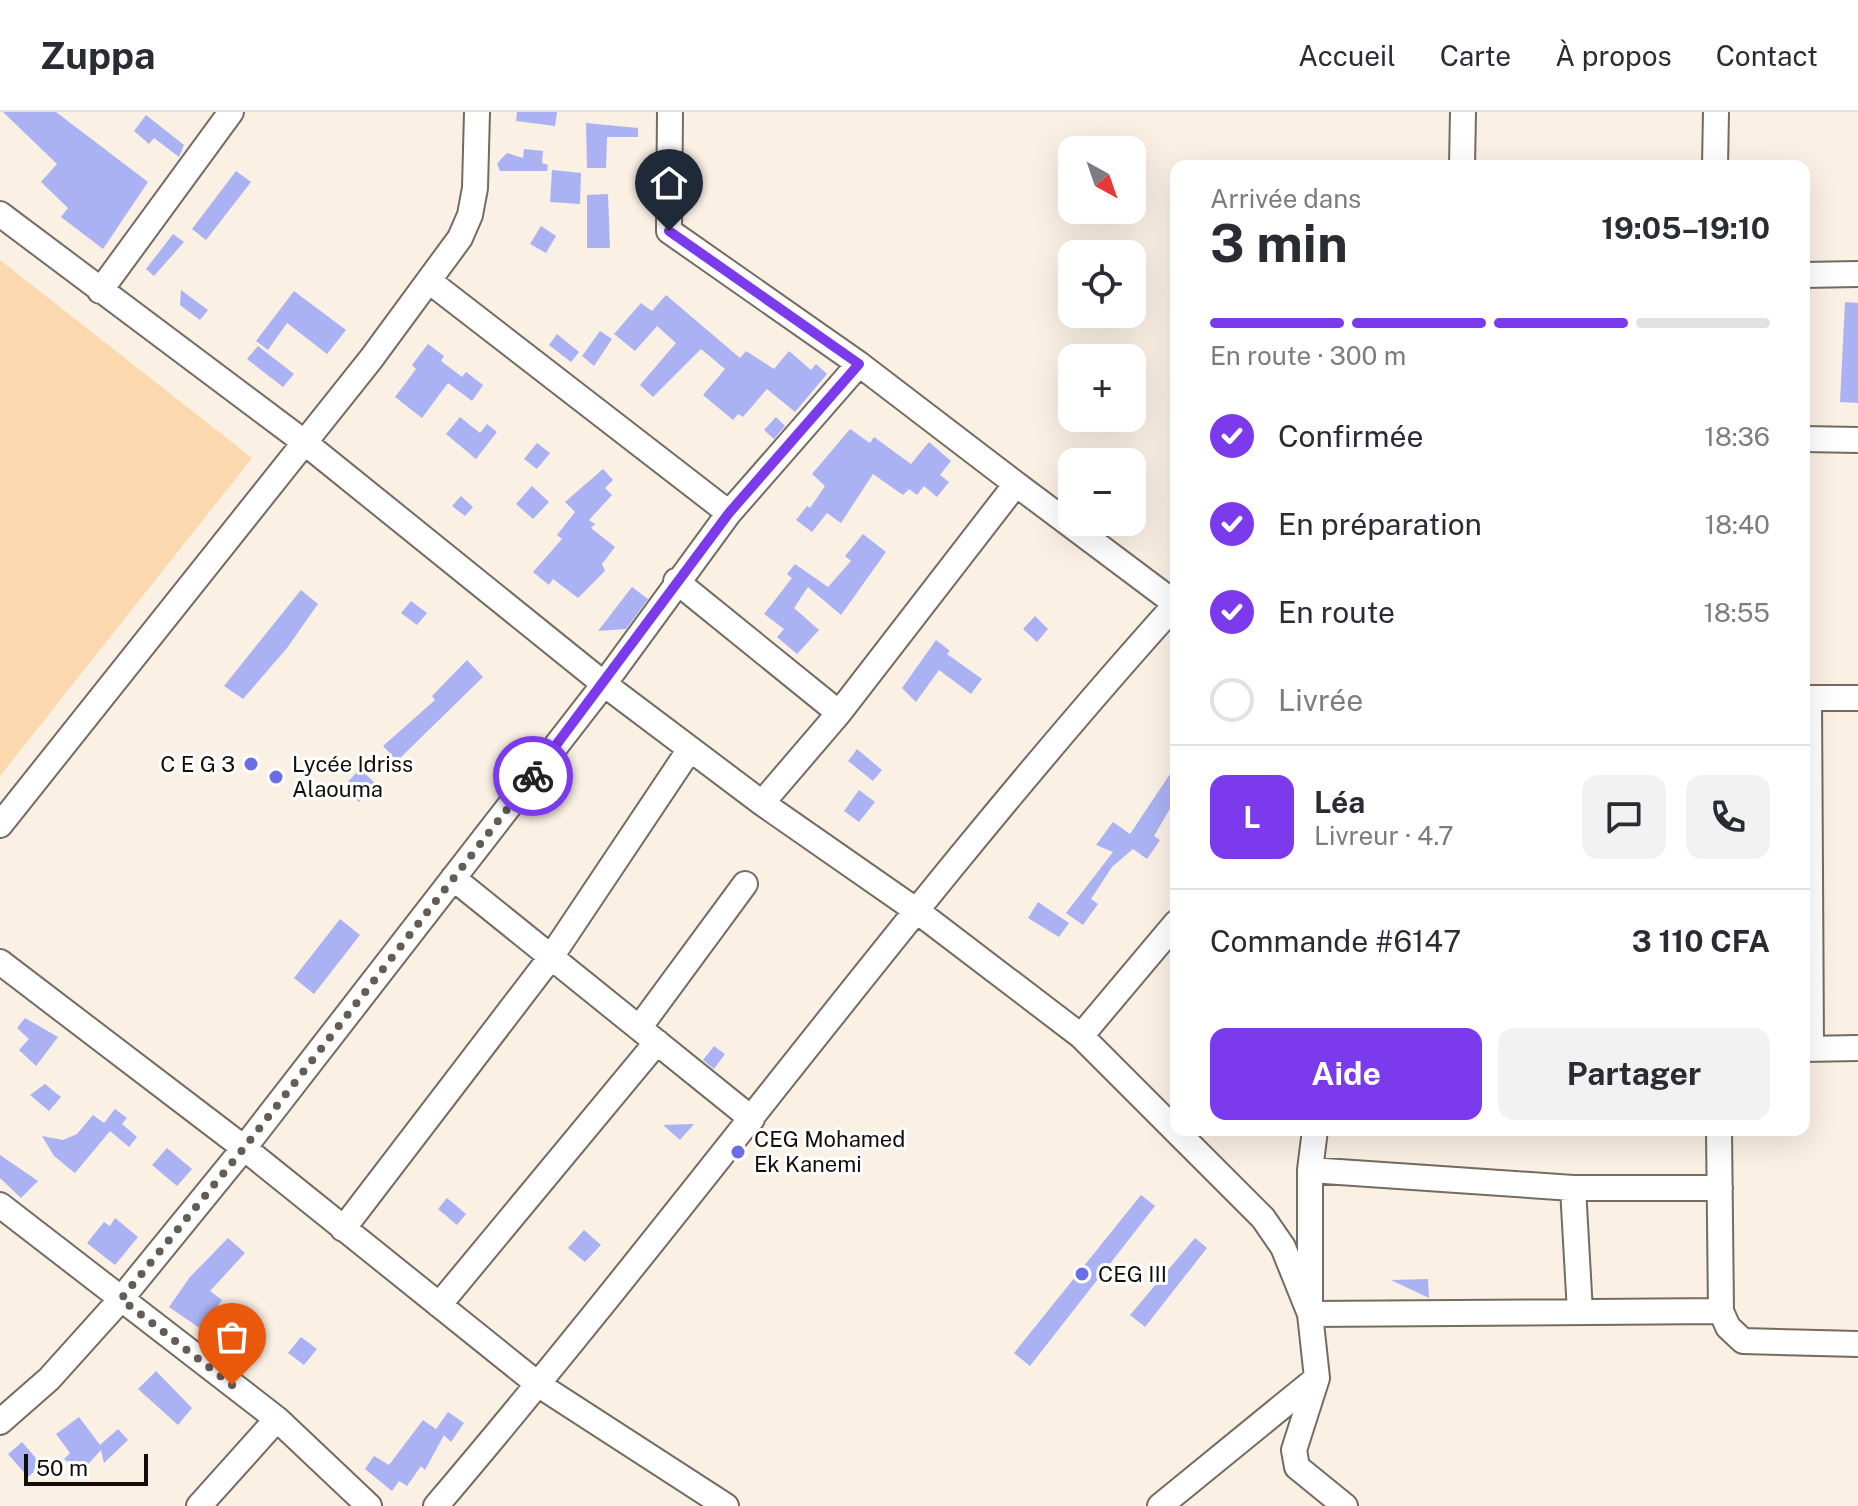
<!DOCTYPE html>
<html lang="fr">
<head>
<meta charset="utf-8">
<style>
  body { margin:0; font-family:"Public Sans",sans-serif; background:#f2f2f3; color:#2b2b33; height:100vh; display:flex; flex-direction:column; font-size:30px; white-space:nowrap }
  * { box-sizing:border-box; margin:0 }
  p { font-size:26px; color:#7c7c81 }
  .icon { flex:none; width:44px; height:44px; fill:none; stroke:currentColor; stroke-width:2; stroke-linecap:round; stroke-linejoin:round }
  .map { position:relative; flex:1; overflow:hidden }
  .drawer { position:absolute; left:1170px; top:48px; width:640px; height:976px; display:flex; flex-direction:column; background:#fff; border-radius:16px; box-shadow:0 8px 32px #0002 }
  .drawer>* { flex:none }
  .needle { width:52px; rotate:140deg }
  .fabs { position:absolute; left:1058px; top:24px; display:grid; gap:16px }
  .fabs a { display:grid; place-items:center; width:88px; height:88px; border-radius:16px; background:#fff; box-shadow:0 8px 32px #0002; font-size:40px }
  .scale { position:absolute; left:24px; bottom:20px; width:124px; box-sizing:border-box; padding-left:8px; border:4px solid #110e0a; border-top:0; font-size:22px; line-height:28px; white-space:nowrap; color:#110e0a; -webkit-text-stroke:6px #fff; paint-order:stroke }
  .pin { position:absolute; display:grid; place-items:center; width:68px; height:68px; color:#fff; margin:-82px -34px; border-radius:50% 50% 50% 0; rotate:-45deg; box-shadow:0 0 8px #0007 }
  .pin .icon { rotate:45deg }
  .courier { position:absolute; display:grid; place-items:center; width:80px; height:80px; margin:-40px; border:6px solid #7c3aed; border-radius:50%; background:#fff; color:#222; box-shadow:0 2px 10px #0007 }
  .head em { font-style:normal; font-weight:700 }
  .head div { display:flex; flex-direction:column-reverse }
  .head { display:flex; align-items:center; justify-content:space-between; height:136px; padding:0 40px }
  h1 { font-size:52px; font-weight:700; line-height:60px }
  .bar { display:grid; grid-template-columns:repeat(4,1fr); gap:12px 8px; align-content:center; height:96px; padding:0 40px }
  .bar i { height:10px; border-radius:6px; background:#e1e1e2 }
  .bar .active { background:#7c3aed }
  .bar p { grid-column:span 4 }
  .line { display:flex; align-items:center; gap:20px; padding:0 40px; border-top:2px solid #e1e1e2 }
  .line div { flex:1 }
  .round { display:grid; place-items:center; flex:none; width:84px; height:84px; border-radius:16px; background:#f2f2f3 }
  ol { padding:0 40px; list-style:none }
  li { display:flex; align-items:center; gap:24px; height:88px }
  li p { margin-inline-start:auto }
  li .icon { padding:8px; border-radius:50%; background:#7c3aed; color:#fff; stroke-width:4 }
  li:last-child { color:#7c7c81 }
  li i { width:44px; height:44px; border:4px solid #e1e1e2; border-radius:50% }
  .action { display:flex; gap:16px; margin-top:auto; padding:16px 40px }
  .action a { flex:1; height:92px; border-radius:16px; background:#7c3aed; color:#fff; font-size:32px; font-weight:700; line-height:92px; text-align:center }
  .action a+a { background:#f2f2f3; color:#2b2b33 }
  header { display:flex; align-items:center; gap:48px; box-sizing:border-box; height:112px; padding:0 40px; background:#fff; border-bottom:2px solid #e1e1e2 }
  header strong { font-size:38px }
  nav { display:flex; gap:44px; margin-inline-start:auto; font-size:28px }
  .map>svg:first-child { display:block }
  .green { fill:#fcd8ae }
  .building { fill:#aab2f3 }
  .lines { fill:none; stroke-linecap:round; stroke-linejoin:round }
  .minor-casing { stroke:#746b61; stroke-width:28 }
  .minor { stroke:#fff; stroke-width:24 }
  .done { stroke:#635d56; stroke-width:8; stroke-dasharray:0 14.4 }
  .route { stroke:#7c3aed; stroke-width:10 }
  .poi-dot { fill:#6b6de6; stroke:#fff; stroke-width:3 }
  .labels { text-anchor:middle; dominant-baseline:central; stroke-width:6; stroke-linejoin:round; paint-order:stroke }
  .poi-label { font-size:22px; fill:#110e0a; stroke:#fff; text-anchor:start }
</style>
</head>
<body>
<header>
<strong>Zuppa</strong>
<nav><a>Accueil</a><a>Carte</a><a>À propos</a><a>Contact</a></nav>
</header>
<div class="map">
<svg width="1858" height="1394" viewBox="0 0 1858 1394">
  <rect width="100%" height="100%" fill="#faf0e4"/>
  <path class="green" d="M0 148 252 346 0 664Z"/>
  <path class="building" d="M3 0H56L148 70 103 137 61 105 68 96 41 70 57 52Z
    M517 0H557L555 14 516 9Z
    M146 3 184 33 179 45 154 26 149 32 134 19Z
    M586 11 638 16V25H607L606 56H587Z
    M524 37 543 39 542 51 548 53 547 59H500L497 52 501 47 507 41 523 46Z
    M552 58 581 61 580 92 550 90Z
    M236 59 251 70 206 128 192 117Z
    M608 82 610 136H587V83Z
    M541 114 556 124 546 141 530 132Z
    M173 122 184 130 154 164 146 157Z
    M181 178 208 198 200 208 180 193Z
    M294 179 346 218 327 242 287 211 268 238 256 229Z
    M666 183 740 246 746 239 774 257 789 239 811 258 816 252 827 262 795 300 767 277 743 305 738 302 733 308 703 283 725 257 701 237 653 285 640 273 676 231 657 214 635 239 614 222 641 191 652 199Z
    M1845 190 1858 191V291L1840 290Z
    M600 219 612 227 594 254 582 244Z
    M557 222 579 240 571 250 549 233Z
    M428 232 444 244 441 249 462 265 466 260 483 273 472 289 448 271 422 306 395 285 416 257 412 253Z
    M258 234 294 262 283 275 247 247Z
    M460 305 480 321 487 312 497 320 476 347 446 322Z
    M776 305 785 314 774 327 764 318Z
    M850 317 870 331 874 325 911 352 929 330 951 349 940 363 949 370 937 385 924 374 917 383 909 377 903 383 873 362 841 411 827 401 812 420 796 408 807 394 810 396 825 374 812 362Z
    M537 331 550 341 537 357 524 347Z
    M603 357 613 368 605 376 612 383 589 408 595 412 591 416 615 435 602 452 605 459 578 486 553 467 549 473 533 460 562 427 557 423 575 400 565 390Z
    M532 374 549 390 533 407 516 392Z
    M461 384 473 395 465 404 452 394Z
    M863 422 886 440 841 503 808 475 794 496 819 518 797 542 777 525 784 517 764 502 792 466 787 462 795 452 828 475 851 449 845 444Z
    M632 475 648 487 626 517 598 519Z
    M301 478 318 492 287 536 243 587 224 574Z
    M411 489 427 501 417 513 401 501Z
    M1035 504 1048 517 1037 530 1023 517Z
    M936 528 950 539 947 542 982 567 971 582 939 558 916 590 902 576Z
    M467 548 483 565 397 649 383 634 435 588 432 584Z
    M857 637 882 658 873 669 848 649Z
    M1176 653V697L1171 695 1154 724 1160 728 1147 747 1133 737 1112 755 1091 787 1098 792 1083 813 1066 801 1113 740 1096 733 1113 710 1130 722Z
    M360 657 376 672 359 690 343 675Z
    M859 678 875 690 859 710 844 699Z
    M1038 790 1069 811 1059 825 1028 806Z
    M340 807 360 823 314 882 294 866Z
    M25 906 58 925 36 954 19 938 29 927 17 916Z
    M714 934 725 942 714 957 703 948Z
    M45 972 61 985 49 999 30 983Z
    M115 997 127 1006 122 1012 137 1025 129 1035 110 1019 75 1061 54 1044 42 1024 63 1028 77 1022 93 1003 104 1011Z
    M694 1012 680 1028 663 1013Z
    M167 1036 192 1057 177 1074 152 1053Z
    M0 1043 38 1069 21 1086 0 1066Z
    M1141 1083 1155 1094 1030 1254 1014 1241Z
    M447 1086 466 1102 457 1113 438 1097Z
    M115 1106 138 1125 115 1153 87 1131 104 1110 110 1114Z
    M584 1118 601 1133 585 1150 568 1136Z
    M228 1126 245 1141 210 1179 222 1188 201 1217 169 1195 190 1165Z
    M1195 1126 1207 1136 1145 1215 1130 1203Z
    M1428 1167 1429 1186 1391 1168Z
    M301 1225 317 1237 304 1253 288 1241Z
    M156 1259 192 1296 178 1313 138 1277Z
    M448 1300 464 1311 451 1330 444 1323 425 1358 421 1354 407 1374 399 1369 392 1379 365 1357 374 1344 389 1353 423 1308 436 1317Z
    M79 1305 100 1333 118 1317 128 1328 104 1351 101 1338 80 1361 64 1347 70 1341 56 1322Z
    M22 1330 42 1353 28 1365 8 1342Z"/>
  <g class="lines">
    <defs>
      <path id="minor" d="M670 0 669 119 859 252 1016 372 839 601 762 691
        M1462 54 1463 0
        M1715 54 1716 0
        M0 102 304 330 604 572 762 691 917 799 1081 924 1263 1106 1283 1135 1310 1202
        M1804 163 1858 162
        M429 169 729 401
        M100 179 231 0
        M1804 327 1858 328
        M1016 372 1176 492
        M676 469 839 601
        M1804 586H1858
        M1809 586 1811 937
        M0 713 371 247 460 126 470 103 475 76 477 0
        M453 766 752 1007
        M0 850 244 1036 539 1273 726 1394
        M639 916 745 772
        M1081 924 1176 811
        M1804 937 1858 936
        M1315 1018 1310 1058V1202L1317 1266 1294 1338 1297 1355 1345 1394
        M1719 1018 1721 1199 1728 1215 1743 1229 1858 1232
        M1310 1058 1573 1076H1720
        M1573 1076 1580 1200
        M0 1093 277 1307 369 1394
        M343 1117 551 845 690 637
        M439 1193 657 930
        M1310 1202 1721 1199
        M0 1310 49 1267 121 1187 244 1036 604 572 729 401 859 252
        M199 1394 277 1307
        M436 1394C688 1098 916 781 1176 492
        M1160 1394 1317 1266"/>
    </defs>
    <use href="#minor" class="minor-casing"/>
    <use href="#minor" class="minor"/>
  </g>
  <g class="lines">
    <path class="done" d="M232 1273 121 1187 244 1036 533 664"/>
    <path class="route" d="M533 664 729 401 859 252 669 119"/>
  </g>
  <g class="poi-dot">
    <circle cx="251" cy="652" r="8"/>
    <circle cx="276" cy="665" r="8"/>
    <circle cx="738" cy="1040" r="8"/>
    <circle cx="1082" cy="1162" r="8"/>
  </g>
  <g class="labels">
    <g class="poi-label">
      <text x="235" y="652" text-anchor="end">C E G 3</text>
      <text x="292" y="652">Lycée Idriss<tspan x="292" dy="25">Alaouma</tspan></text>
      <text x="754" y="1027">CEG Mohamed<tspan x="754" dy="25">Ek Kanemi</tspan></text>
      <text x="1098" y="1162">CEG III</text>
    </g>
  </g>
</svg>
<div class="fabs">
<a><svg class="needle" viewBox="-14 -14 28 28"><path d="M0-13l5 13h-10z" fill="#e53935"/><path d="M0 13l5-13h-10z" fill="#7c7c81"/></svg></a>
<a><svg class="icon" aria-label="locate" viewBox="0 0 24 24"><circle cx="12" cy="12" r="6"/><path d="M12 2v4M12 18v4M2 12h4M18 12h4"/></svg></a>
<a>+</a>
<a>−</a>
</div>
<div class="scale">50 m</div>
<div class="pin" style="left:232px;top:1273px;background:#ea580c"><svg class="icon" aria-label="bag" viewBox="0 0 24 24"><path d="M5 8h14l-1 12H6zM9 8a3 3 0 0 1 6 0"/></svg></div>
<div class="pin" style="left:669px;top:119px;background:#1f2937"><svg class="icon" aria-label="home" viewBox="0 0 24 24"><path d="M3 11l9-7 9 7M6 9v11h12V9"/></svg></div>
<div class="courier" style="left:533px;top:664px"><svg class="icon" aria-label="bike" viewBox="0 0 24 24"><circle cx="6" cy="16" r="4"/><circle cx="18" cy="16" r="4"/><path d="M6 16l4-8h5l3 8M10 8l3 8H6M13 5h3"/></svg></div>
<section class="drawer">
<div class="head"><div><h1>3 min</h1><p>Arrivée dans</p></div><em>19:05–19:10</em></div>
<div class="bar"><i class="active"></i><i class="active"></i><i class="active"></i><i></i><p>En route · 300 m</p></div>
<ol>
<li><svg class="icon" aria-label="check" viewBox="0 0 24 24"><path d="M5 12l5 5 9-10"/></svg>Confirmée<p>18:36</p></li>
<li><svg class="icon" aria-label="check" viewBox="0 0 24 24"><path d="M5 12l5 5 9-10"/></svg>En préparation<p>18:40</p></li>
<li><svg class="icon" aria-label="check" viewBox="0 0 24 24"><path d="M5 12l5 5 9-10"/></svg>En route<p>18:55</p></li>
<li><i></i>Livrée</li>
</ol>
<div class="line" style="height:144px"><b class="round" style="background:#7c3aed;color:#fff">L</b><div><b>Léa</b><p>Livreur · 4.7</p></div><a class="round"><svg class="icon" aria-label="chat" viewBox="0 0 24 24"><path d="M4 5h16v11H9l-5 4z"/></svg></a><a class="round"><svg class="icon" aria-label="phone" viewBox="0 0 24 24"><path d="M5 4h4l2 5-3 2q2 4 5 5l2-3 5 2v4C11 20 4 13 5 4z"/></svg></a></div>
<div class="line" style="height:104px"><div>Commande #6147</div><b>3 110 CFA</b></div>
<div class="action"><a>Aide</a><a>Partager</a></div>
</section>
</div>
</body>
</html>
